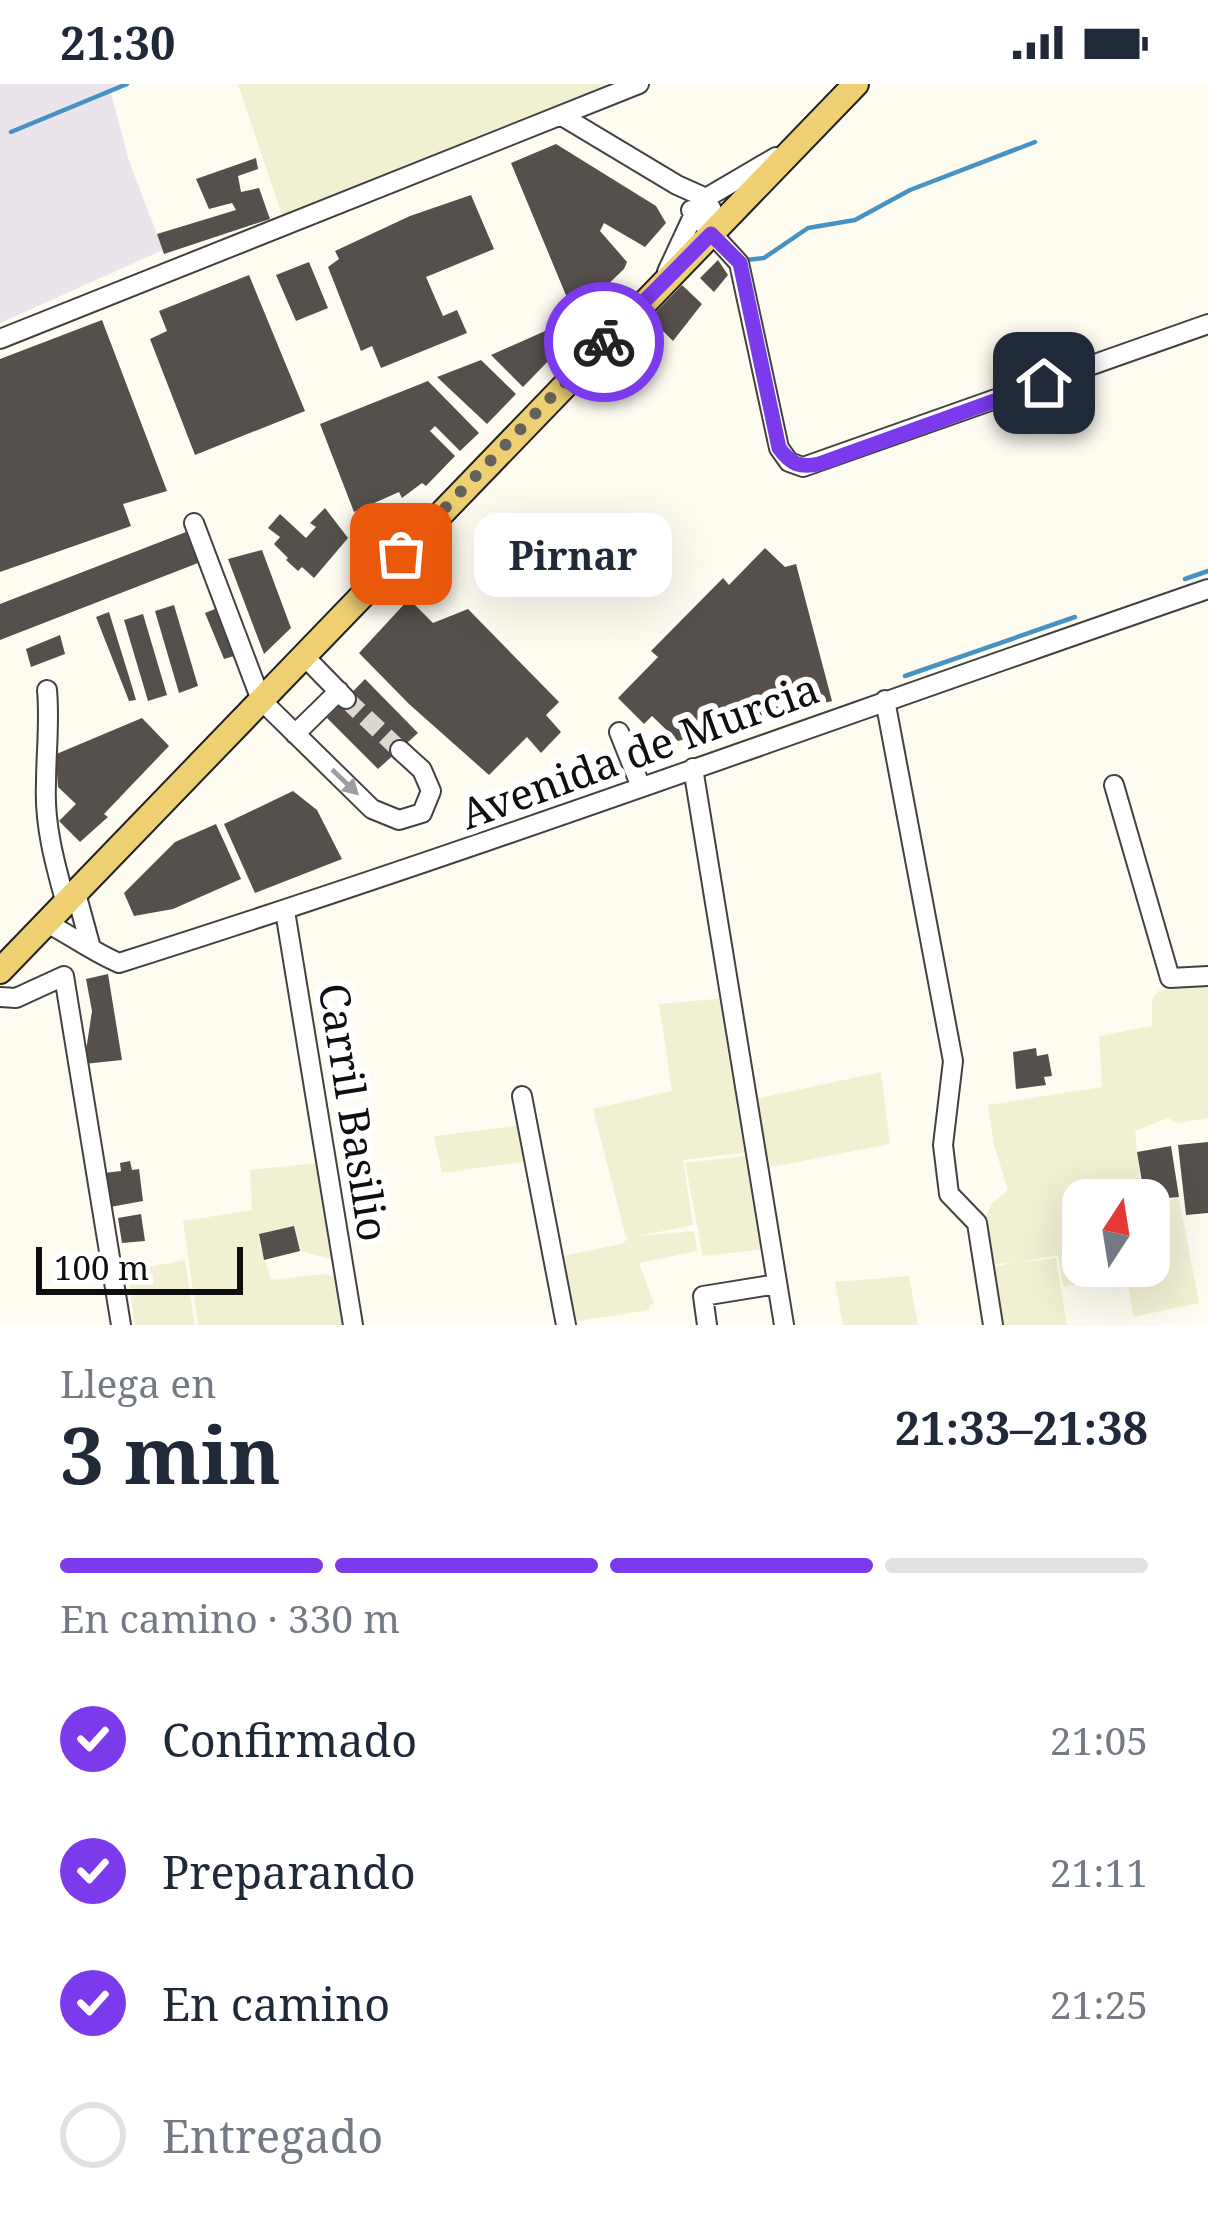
<!DOCTYPE html>
<html lang="es">
<head>
<meta charset="utf-8">
<style>
  body { margin:0; font-family:"Noto Serif",serif; background:#f2f2f3; color:#1f2937; height:100vh; display:flex; flex-direction:column; font-size:45px; white-space:nowrap }
  * { box-sizing:border-box; margin:0 }
  p { font-size:39px; color:#747a83 }
  .icon { flex:none; width:66px; height:66px; fill:none; stroke:currentColor; stroke-width:2; stroke-linecap:round; stroke-linejoin:round }
  .map { position:relative; height:1241px; overflow:hidden }
  .side { display:flex; flex-direction:column; background:#fff; flex:1 }
  .side>* { flex:none }
  .needle { width:78px; rotate:12deg }
  .tools { position:absolute; left:1062px; top:1095px; display:grid; gap:24px }
  .tools a { display:grid; place-items:center; width:108px; height:108px; border-radius:24px; background:#fff; box-shadow:0 12px 48px #0002; font-size:60px }
  .scale { position:absolute; left:36px; bottom:30px; width:207px; box-sizing:border-box; padding-left:12px; border:6px solid #0f0f0f; border-top:0; font-size:33px; line-height:42px; white-space:nowrap; color:#0f0f0f; -webkit-text-stroke:9px #fff; paint-order:stroke }
  .pin { position:absolute; display:grid; place-items:center; width:102px; height:102px; color:#fff; margin:-51px; border-radius:24px; box-shadow:0 6px 18px #0006 }
  .courier { position:absolute; display:grid; place-items:center; width:120px; height:120px; margin:-60px; border:9px solid #7c3aed; border-radius:50%; background:#fff; color:#222; box-shadow:0 3px 15px #0007 }
  .bubble { position:absolute; height:84px; border-radius:24px; background:#fff; box-shadow:0 12px 48px #0002; font-size:39px; font-weight:700; line-height:84px; text-align:center }
  .summary em { font-style:normal; font-weight:700 }
  .summary div { display:flex; flex-direction:column-reverse }
  .summary { display:flex; align-items:center; justify-content:space-between; height:204px; padding:0 60px }
  h1 { font-size:78px; font-weight:700; line-height:90px }
  .bar { display:grid; grid-template-columns:repeat(4,1fr); gap:18px 12px; align-content:center; height:144px; padding:0 60px }
  .bar i { height:15px; border-radius:9px; background:#e0e1e3 }
  .bar .current { background:#7c3aed }
  .bar p { grid-column:span 4 }
  ol { padding:0 60px; list-style:none }
  li { display:flex; align-items:center; gap:36px; height:132px }
  li p { margin-inline-start:auto }
  li .icon { padding:12px; border-radius:50%; background:#7c3aed; color:#fff; stroke-width:4 }
  li:last-child { color:#747a83 }
  li i { width:66px; height:66px; border:6px solid #e0e1e3; border-radius:50% }
  .status { display:flex; justify-content:space-between; align-items:center; height:84px; padding:0 60px; background:#fff; direction:ltr }
  .status svg { height:33px; fill:currentColor }
  .map>svg:first-child { display:block }
  .industrial { fill:#ebe4ec }
  .farmland { fill:#f2f0d3 }
  .lines { fill:none; stroke-linecap:round; stroke-linejoin:round }
  .stream { stroke:#4692c3; stroke-width:4.5 }
  .building { fill:#56504c }
  .minor-tunnel { stroke:#dad8cf; stroke-width:18; stroke-dasharray:18 9; stroke-linecap:butt }
  .minor-casing { stroke:#424242; stroke-width:22 }
  .major-casing { stroke:#202020; stroke-width:28 }
  .minor { stroke:#fff; stroke-width:18 }
  .major { stroke:#eecf72; stroke-width:24 }
  .oneway { fill:#9f9f9f }
  .done { stroke:#63625e; stroke-width:12; stroke-dasharray:0 21.6 }
  .route { stroke:#7c3aed; stroke-width:15 }
  .labels { text-anchor:middle; dominant-baseline:central; stroke-width:12; stroke-linejoin:round; paint-order:stroke }
  .street-label { font-size:42px; fill:#0f0f0f; stroke:#fff }
</style>
</head>
<body>
<div class="status"><b>21:30</b><svg viewBox="0 0 49 12"><path d="M0 12V9h3v3zM5 12V6h3v6zM10 12V3h3v9zM15 12V0h3v12zM26 1h20v11H26zM47 4h2v5h-2z"/></svg></div>
<div class="map">
<svg width="1208" height="1241" viewBox="0 0 1208 1241">
  <rect width="100%" height="100%" fill="#fefbf1"/>
  <path class="industrial" d="M0 0H122L111 9 129 77 163 166 0 239Z"/>
  <path class="farmland" d="M238 0H612L283 134Z
    M1208 901V1034L1177 1039 1168 1034 1135 1047 1142 1116H1083V1182H1149V1120L1179 1114 1199 1219 1133 1233 1127 1191 1063 1203 1058 1171 1017 1179 1056 1174 1067 1241H1002L992 1183 1013 1179 996 1180 993 1176 986 1134 991 1120 1008 1106 994 1061 988 1021 1102 1003 1099 952 1152 942V916L1158 907Z
    M726 914 748 1068 683 1076 693 1141 639 1152 694 1147 697 1167 639 1179 654 1220 649 1221V1226L572 1238 558 1173 621 1160 629 1154 625 1150 593 1025 672 1007 659 920Z
    M881 988 890 1060 766 1084 755 1015Z
    M521 1041 528 1077 442 1089 434 1052Z
    M747 1072 767 1165 703 1172 685 1079Z
    M318 1079 335 1176 300 1167 294 1143 259 1150 260 1162 271 1196 323 1190 338 1193 346 1241H198L183 1137 252 1126 250 1086Z
    M185 1176 195 1241H135L128 1187Z
    M909 1192 918 1241H843L835 1198Z"/>
  <g class="lines">
    <path class="stream" d="M11 48 127 0
      M746 176 764 174 808 144 855 136 910 106 1035 58
      M1185 495 1208 487
      M905 592 1075 533"/>
  </g>
  <path class="building" d="M556 60 656 122 666 139 645 163 604 139 600 147 627 178 624 185 600 208 570 221 511 79Z
    M256 74 258 85 238 92 241 108 259 104 270 135 164 170 157 150 236 126 232 119 209 125 196 95Z
    M471 111 494 165 426 193 443 232 457 226 467 249 381 284 372 262 361 267 328 183 339 175 335 167 410 132Z
    M718 176 728 191 714 208 700 194Z
    M309 178 328 224 296 237 276 191Z
    M249 191 305 327 195 371 150 255 167 247 159 227Z
    M682 201 702 220 673 257 650 234Z
    M581 231 586 238 523 303 491 271Z
    M102 236 167 407 123 420 131 442 0 488V275Z
    M630 255 642 268 632 279 640 286 636 294 614 270Z
    M481 276 516 310 487 340 437 293Z
    M428 297 479 349 460 367 435 342 430 347 455 372 426 402 422 399 402 414 399 408 354 428 320 340Z
    M325 424 348 454 314 494 302 483 298 487 286 476 288 474 274 460 280 453 268 444 280 430 306 454 316 443 310 439Z
    M186 448 198 479 0 556V520Z
    M765 464 785 483 796 480 832 617 678 657 652 632 644 640 618 614 658 573 651 567 723 494 729 501Z
    M262 466 291 544 264 570 228 475Z
    M409 515 433 539 468 525 559 618 546 631 561 648 541 669 527 653 489 691 409 620 359 569Z
    M174 521 198 602 179 609 155 527Z
    M215 525 234 572 224 575 205 529Z
    M109 528 131 599 136 616 129 617 96 533Z
    M143 530 167 611 148 617 124 536Z
    M60 551 65 570 31 583 26 565Z
    M365 595 418 649 378 685 327 634Z
    M142 634 169 662 104 730 108 733 80 758 59 737 76 720 58 703 57 688 53 687 54 671Z
    M293 707 317 726 342 775 255 809 224 740Z
    M216 740 241 795 173 825 134 832 124 809 175 758Z
    M108 890 122 976 84 980 92 927 86 895Z
    M1036 964 1037 972 1048 970 1052 992 1044 993 1046 1001 1016 1005 1013 968Z
    M1208 1058V1129L1186 1131 1178 1061Z
    M1171 1062 1179 1113 1145 1116 1137 1068Z
    M130 1077 132 1086 139 1085 143 1117 110 1123 104 1089 121 1087 120 1079Z
    M141 1130 145 1157 122 1159 118 1134Z
    M294 1142 300 1167 264 1176 259 1150Z"/>
  <g class="lines">
    <path class="minor-tunnel" d="M346 615 400 666"/>
    <defs>
      <path id="minor" d="M562 32 677 101 706 114 776 73
        M719 141 706 114 694 130 739 179 779 364 789 378 803 383 1208 240
        M667 188 694 130 691 126
        M0 255 639 0
        M194 439 261 616 372 725 399 736 422 729 431 707 422 686 400 666
        M304 572 346 615
        M47 606C50 638 46 668 46 700 44 741 55 780 66 820
        M885 616 953 977 943 1061 949 1110 977 1139 993 1241
        M619 648 641 703
        M295 650 339 607
        M693 684 784 1241
        M1114 701 1170 894 1208 892
        M76 809 91 864
        M285 827 353 1241
        M47 839C72 852 93 868 119 879 485 763 845 630 1208 505
        M0 913 16 914 64 892 121 1241
        M522 1012 566 1241
        M707 1241 703 1212 777 1200"/>
      <path id="major" d="M0 887 856 0"/>
    </defs>
    <use href="#minor" class="minor-casing"/>
    <use href="#major" class="major-casing"/>
    <use href="#minor" class="minor"/>
    <use href="#major" class="major"/>
  </g>
  <defs><path id="oneway-solid" d="M-6-.8H1V-3.2L6.5 0L1 3.2V.8H-6Z" transform="scale(3)"/></defs>
  <use class="oneway" href="#oneway-solid" transform="translate(345 698) rotate(44)"/>
  <g class="lines">
    <path class="done" d="M401 470 604 258"/>
    <path class="route" d="M604 258 711 150 740 179 779 364C791 380 799 384 819 380L1044 299"/>
  </g>
  <g class="labels">
    <g class="street-label">
      <text transform="translate(639 666) rotate(-20)">Avenida de Murcia</text>
      <text transform="translate(355 1028) rotate(81)">Carril Basilio</text>
    </g>
  </g>
</svg>
<div class="tools">
<a><svg class="needle" viewBox="-14 -14 28 28"><path d="M0-13l5 13h-10z" fill="#e53935"/><path d="M0 13l5-13h-10z" fill="#747a83"/></svg></a>
</div>
<div class="scale">100 m</div>
<div class="pin" style="left:401px;top:470px;background:#ea580c"><svg class="icon" aria-label="bag" viewBox="0 0 24 24"><path d="M5 8h14l-1 12H6zM9 8a3 3 0 0 1 6 0"/></svg></div>
<div class="pin" style="left:1044px;top:299px;background:#1f2937"><svg class="icon" aria-label="home" viewBox="0 0 24 24"><path d="M3 11l9-7 9 7M6 9v11h12V9"/></svg></div>
<div class="courier" style="left:604px;top:258px"><svg class="icon" aria-label="bike" viewBox="0 0 24 24"><circle cx="6" cy="16" r="4"/><circle cx="18" cy="16" r="4"/><path d="M6 16l4-8h5l3 8M10 8l3 8H6M13 5h3"/></svg></div>
<div class="bubble" style="left:474px;top:429px;width:198px">Pirnar</div>
</div>
<section class="side">
<div class="summary"><div><h1>3 min</h1><p>Llega en</p></div><em>21:33–21:38</em></div>
<div class="bar"><i class="current"></i><i class="current"></i><i class="current"></i><i></i><p>En camino · 330 m</p></div>
<ol>
<li><svg class="icon" aria-label="check" viewBox="0 0 24 24"><path d="M5 12l5 5 9-10"/></svg>Confirmado<p>21:05</p></li>
<li><svg class="icon" aria-label="check" viewBox="0 0 24 24"><path d="M5 12l5 5 9-10"/></svg>Preparando<p>21:11</p></li>
<li><svg class="icon" aria-label="check" viewBox="0 0 24 24"><path d="M5 12l5 5 9-10"/></svg>En camino<p>21:25</p></li>
<li><i></i>Entregado</li>
</ol>
</section>
</body>
</html>
